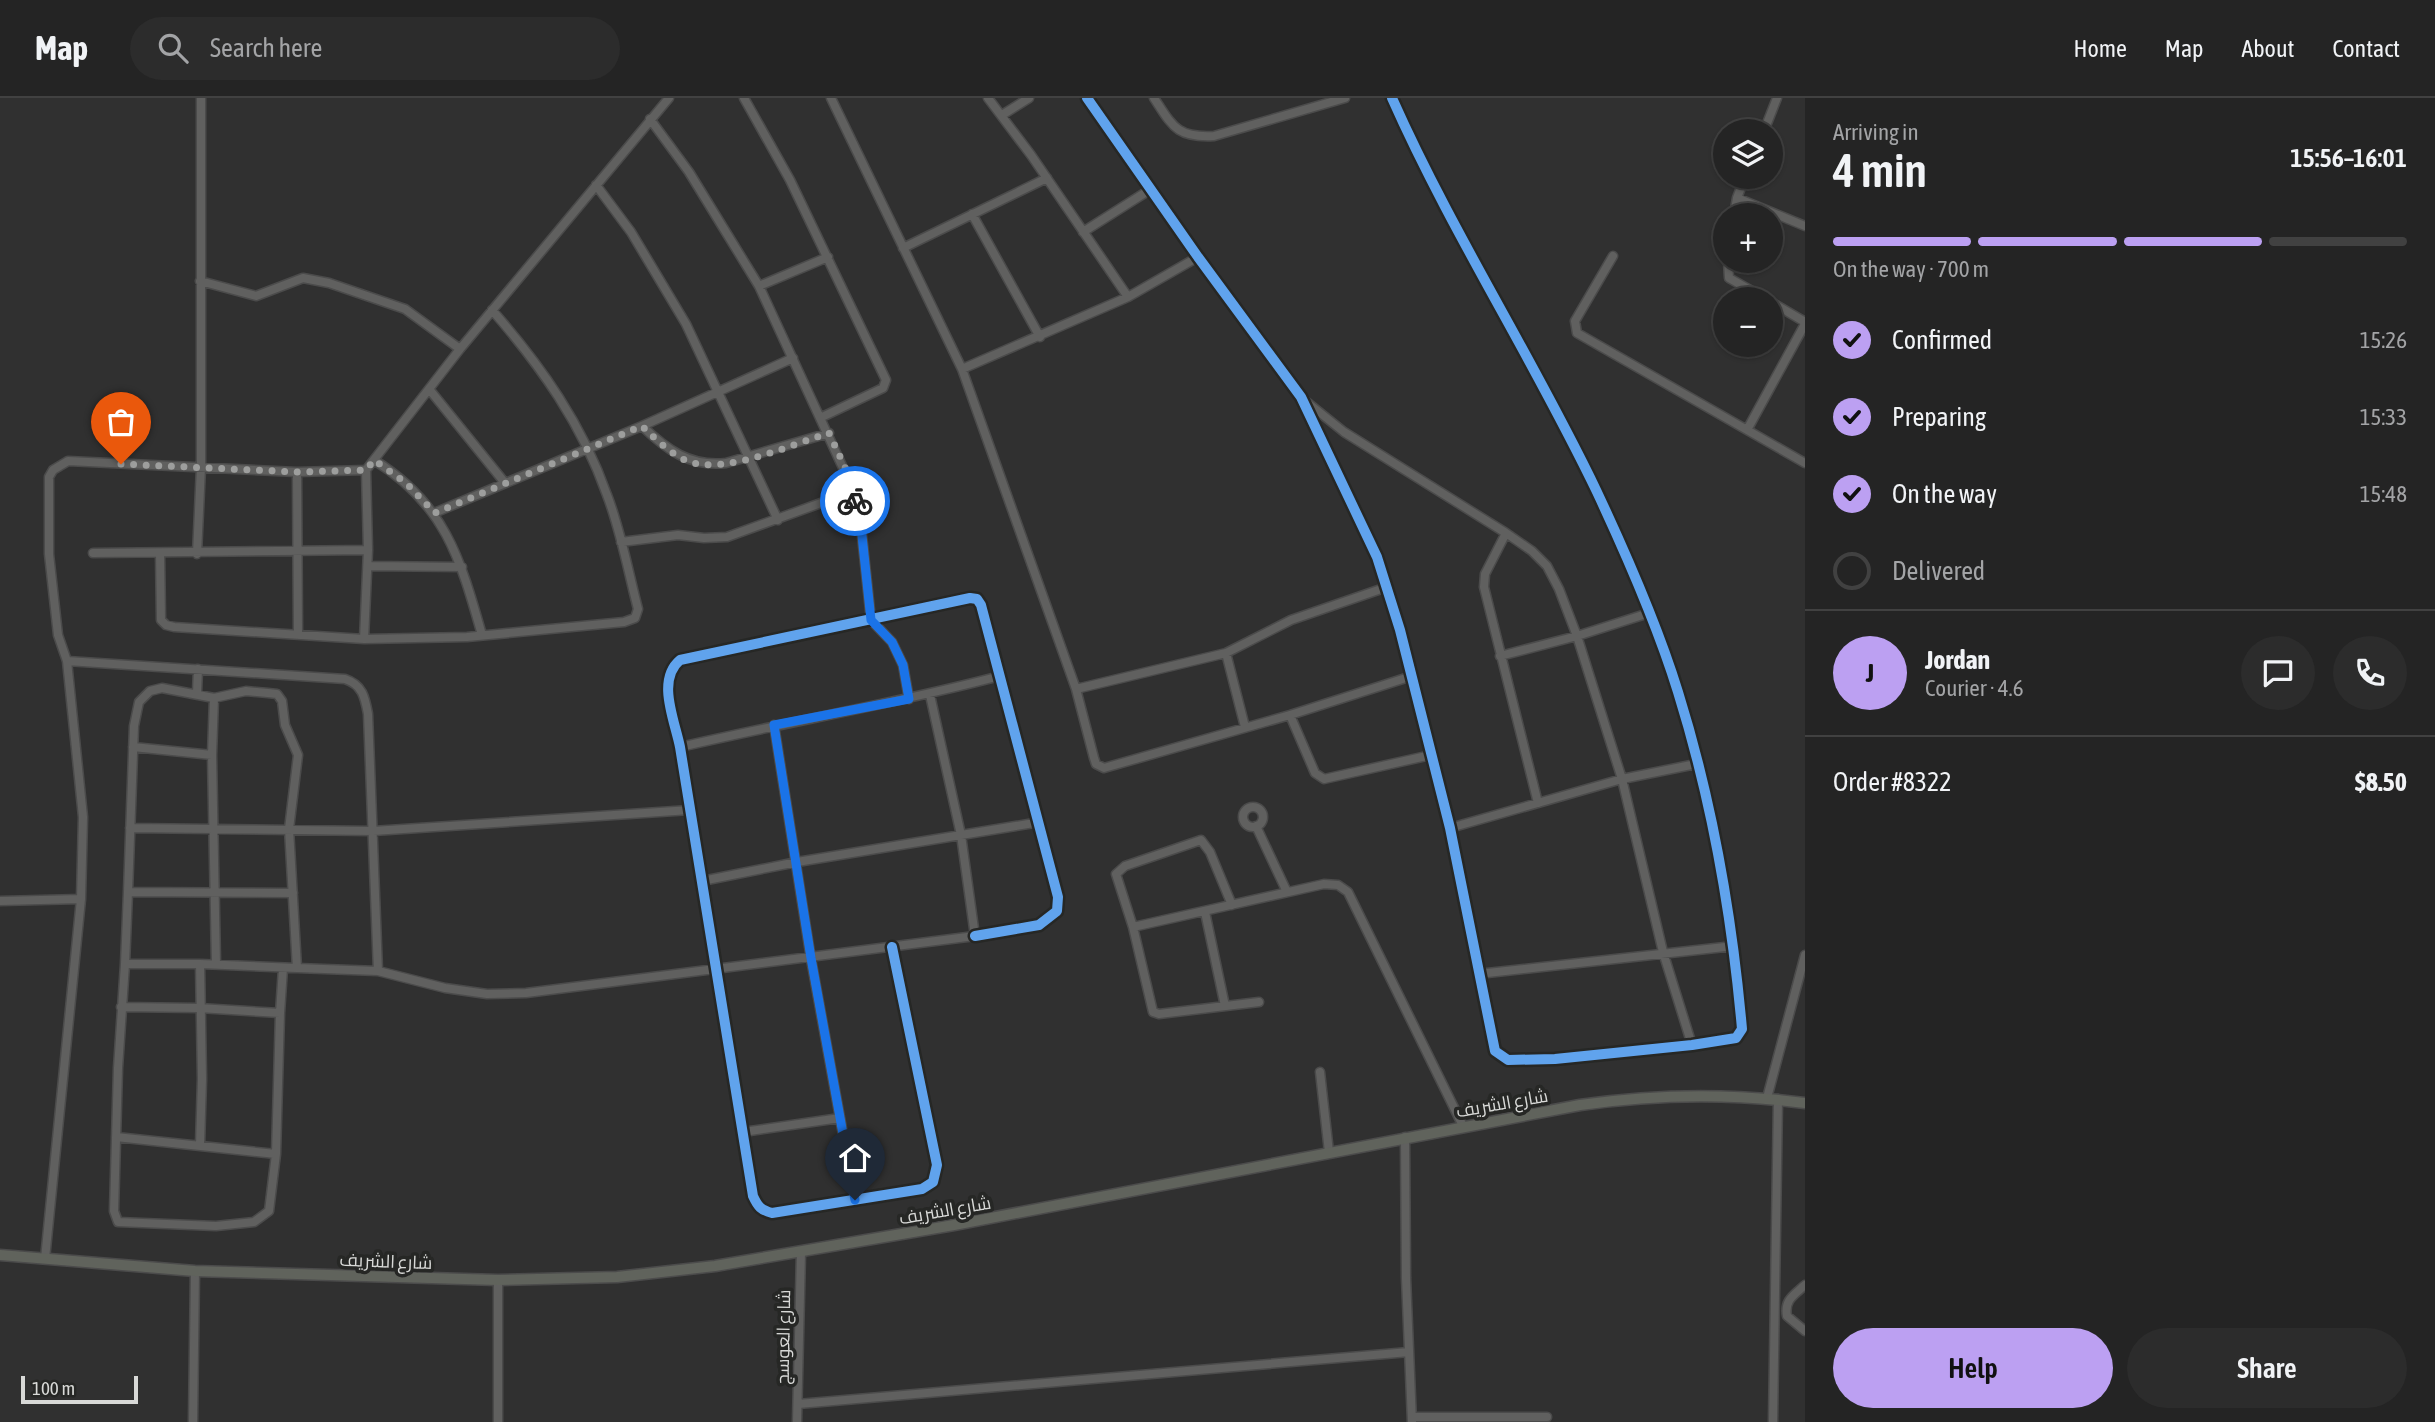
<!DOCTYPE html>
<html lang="en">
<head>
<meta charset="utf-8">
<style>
  body { margin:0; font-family:"Asap Condensed",Cairo,sans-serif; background:#2c2c2c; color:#f1f3f6; height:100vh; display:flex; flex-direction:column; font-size:26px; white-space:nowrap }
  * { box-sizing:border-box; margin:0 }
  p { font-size:23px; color:#a3a4a6 }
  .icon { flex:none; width:38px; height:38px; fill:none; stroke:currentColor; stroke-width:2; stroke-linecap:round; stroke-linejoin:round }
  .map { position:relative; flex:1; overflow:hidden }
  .details { display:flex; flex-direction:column; background:#242424; width:630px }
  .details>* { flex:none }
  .fabs { position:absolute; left:1713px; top:21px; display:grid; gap:14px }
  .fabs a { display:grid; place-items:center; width:70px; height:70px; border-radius:50%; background:#242424; box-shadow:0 2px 5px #0004,0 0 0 2px #414141; font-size:35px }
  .scale { position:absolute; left:21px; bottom:18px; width:117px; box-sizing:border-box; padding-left:7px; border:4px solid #d8d9d7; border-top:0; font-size:19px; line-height:24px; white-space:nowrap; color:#d8d9d7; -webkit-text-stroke:5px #262725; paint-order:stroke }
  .pin { position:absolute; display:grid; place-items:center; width:60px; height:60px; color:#fff; margin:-72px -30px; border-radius:50% 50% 50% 0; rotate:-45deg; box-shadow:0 0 7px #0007 }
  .pin .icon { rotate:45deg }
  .courier { position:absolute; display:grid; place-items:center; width:70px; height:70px; margin:-35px; border:5px solid #1a73e8; border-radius:50%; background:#fff; color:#222; box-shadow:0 2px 9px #0007 }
  .headline em { font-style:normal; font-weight:600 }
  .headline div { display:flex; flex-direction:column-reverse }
  .headline { display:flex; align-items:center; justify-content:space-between; height:119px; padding:0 28px }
  h1 { font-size:46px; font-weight:600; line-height:52px }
  .bar { display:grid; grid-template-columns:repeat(4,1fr); gap:10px 7px; align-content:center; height:84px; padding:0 28px }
  .bar i { height:9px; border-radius:5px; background:#414141 }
  .bar .selected { background:#bca0f2 }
  .bar p { grid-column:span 4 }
  .line { display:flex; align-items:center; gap:18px; padding:0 28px; border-top:2px solid #414141 }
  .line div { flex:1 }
  .round { display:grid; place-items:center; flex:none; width:74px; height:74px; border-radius:37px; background:#2c2c2c }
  ol { padding:0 28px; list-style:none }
  li { display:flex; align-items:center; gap:21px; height:77px }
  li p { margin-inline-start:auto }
  li .icon { padding:7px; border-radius:50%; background:#bca0f2; color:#111; stroke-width:4 }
  li:last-child { color:#a3a4a6 }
  li i { width:38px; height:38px; border:4px solid #414141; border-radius:50% }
  .cta { display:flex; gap:14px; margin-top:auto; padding:14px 28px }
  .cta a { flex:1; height:80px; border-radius:42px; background:#bca0f2; color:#111; font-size:28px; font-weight:600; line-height:80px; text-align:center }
  .cta a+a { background:#2c2c2c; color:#f1f3f6 }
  header { display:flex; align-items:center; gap:42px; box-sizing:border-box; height:98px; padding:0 35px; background:#242424; border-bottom:2px solid #414141 }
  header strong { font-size:33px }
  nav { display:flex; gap:38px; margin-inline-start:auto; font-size:24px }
  .search { width:490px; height:63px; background:#2c2c2c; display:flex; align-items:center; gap:18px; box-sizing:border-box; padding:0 24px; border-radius:38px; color:#a3a4a6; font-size:26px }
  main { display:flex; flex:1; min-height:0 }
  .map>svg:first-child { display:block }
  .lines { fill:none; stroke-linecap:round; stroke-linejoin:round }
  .minor-casing { stroke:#4b4b4b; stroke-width:11 }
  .major-casing { stroke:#4b4b4b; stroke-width:13 }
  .minor { stroke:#60605f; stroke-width:8 }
  .major { stroke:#60635c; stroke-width:10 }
  .cycleway-casing { stroke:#262725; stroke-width:15 }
  .cycleway { stroke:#60a3ed; stroke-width:10 }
  .done { stroke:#9d9e9d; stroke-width:7; stroke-dasharray:0 12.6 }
  .route { stroke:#1a73e8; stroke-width:9 }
  .labels { text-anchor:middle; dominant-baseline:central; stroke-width:7; stroke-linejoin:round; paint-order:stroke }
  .street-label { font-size:18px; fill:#d8d9d7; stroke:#262725 }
</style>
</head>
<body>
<header>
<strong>Map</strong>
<div class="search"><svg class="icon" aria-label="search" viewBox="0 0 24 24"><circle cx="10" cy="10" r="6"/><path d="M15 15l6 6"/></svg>Search here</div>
<nav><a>Home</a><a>Map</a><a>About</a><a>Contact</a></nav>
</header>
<main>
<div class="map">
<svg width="1805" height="1324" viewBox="0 0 1805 1324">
  <rect width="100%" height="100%" fill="#303030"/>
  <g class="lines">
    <defs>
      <path id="minor" d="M744 0 790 82 886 282 883 290 822 319
        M831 0 962 271 1128 199 1198 159
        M988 0 1031 57 1128 199
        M1087 0 1198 159 1301 299 1377 459 1400 532 1450 730 1495 953 1508 962 1555 961 1692 947 1736 940 1742 931C1732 818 1712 703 1678 594 1657 526 1627 458 1597 394 1533 260 1452 135 1392 0
        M1154 0C1173 29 1177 40 1214 38L1345 0
        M1002 17 1029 0
        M1764 33 1777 0
        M596 87 631 134 686 226 778 422
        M1737 100 1805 128
        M972 116 1040 239
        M1734 117 1737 100 1745 79
        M1083 134 1151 91
        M903 150 1047 80
        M1613 158 1575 223 1577 235 1805 365
        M1728 163 1729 180 1766 201
        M200 183 256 198 303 180 329 185 405 211 460 251
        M759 188 828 159
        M1771 204 1805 224
        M962 271 1076 591 1094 660 1096 666 1104 670 1290 617 1412 578
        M429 291 505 385
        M1303 301 1344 334 1506 435 1532 453 1547 468 1559 491 1577 538 1622 681 1663 854 1692 947
        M642 328C667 352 690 369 726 365L829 335
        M1747 332 1805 226
        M374 362C445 406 460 460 482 537
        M297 374 298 536
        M850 385 860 419 871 522 892 544 903 567 909 601
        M434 415 642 328 793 260
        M1506 435 1485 476 1484 489 1538 705
        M621 444 678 437 704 440 727 439 832 401 846 394 850 385 759 188 689 74 650 21
        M93 455 368 452
        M160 455 161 522 166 527 174 529 364 541 467 539 624 524 635 520 638 511C628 473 621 433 607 397 582 326 541 268 492 212
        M197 456 201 369V0
        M368 468 462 469
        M364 541 368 452 366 372 460 251 669 0
        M1226 555 1245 629
        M1500 558 1577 538 1649 515
        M67 563 345 581C363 587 365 600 368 616L378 873
        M1076 591 1226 555 1291 522 1387 489
        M197 595 198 571
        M214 600 212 657 216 866
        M1290 617 1315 675 1324 681 1431 657
        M774 627 811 861 855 1102
        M133 649 212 657
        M680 649C787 624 894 606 1000 578
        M1243 719a10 10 0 1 1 20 0a10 10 0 1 1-20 0Z
        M1256 728 1287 794
        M130 730 373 733 690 712
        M1450 730 1622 681 1696 666
        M702 783 797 764 1040 724
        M0 803 81 801
        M1232 807 1210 754 1201 742 1125 768 1116 776 1133 829 1153 914 1159 916 1259 904
        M1205 814 1225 908
        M1133 829 1324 786 1338 787 1348 794 1463 1028
        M892 849 937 1067 933 1084 922 1091 772 1115C761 1112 758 1109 753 1098L680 649C675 623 656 582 680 562L970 500 977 501 981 507 1058 799 1057 813 1039 827 975 838
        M125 866 128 794
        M200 866 202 981 200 1047
        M297 870 378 873 445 890 487 896 526 895 975 838 961 737 930 597
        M1478 876 1734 848
        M121 909 199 910 280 915 283 870
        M280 915 276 1056 269 1113 254 1124 216 1128 118 1124 114 1113 118 970 125 866H200L297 870 289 731 298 657 285 627 282 603 277 596 268 595 246 593 214 600 162 590 150 593 139 604 134 628 128 794 293 795
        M1320 974 1329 1054
        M1767 1000 1805 857
        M743 1034 840 1020
        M116 1039 276 1056
        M1405 1039 1406 1180 1412 1324
        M45 1161 81 801 83 719 67 563 58 537 49 456V379L53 372 68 363 297 374 366 372
        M1805 1187C1794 1197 1784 1202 1787 1218L1805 1233
        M798 1306 1409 1254
        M1412 1319H1547
        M193 1324 195 1173
        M498 1324V1182
        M797 1324 801 1154
        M1773 1324 1778 1001"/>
      <path id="major" d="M0 1157 195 1173 498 1182 617 1179 715 1168 954 1127 1580 1007C1656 996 1729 995 1805 1005"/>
    </defs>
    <use href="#minor" class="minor-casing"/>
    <use href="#major" class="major-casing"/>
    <use href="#minor" class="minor"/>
    <use href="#major" class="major"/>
    <defs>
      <path id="cycleway" d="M1087 0 1198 159 1301 299 1377 459 1400 532 1450 730 1495 953 1508 962 1555 961 1692 947 1736 940 1742 931C1732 818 1712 703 1678 594 1657 526 1627 458 1597 394 1533 260 1452 135 1392 0
        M892 849 937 1067 933 1084 922 1091 772 1115C761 1112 758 1109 753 1098L680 649C675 623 656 582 680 562L970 500 977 501 981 507 1058 799 1057 813 1039 827 975 838"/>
    </defs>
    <use href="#cycleway" class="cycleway-casing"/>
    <use href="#cycleway" class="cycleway"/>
  </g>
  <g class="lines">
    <path class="done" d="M121 366 297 374 366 372 374 362 406 385 435 415 642 328C656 341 672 358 690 364 727 376 793 346 829 335L849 378 855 403"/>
    <path class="route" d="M855 1102 811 860 774 627 909 601 903 567 892 544 871 522 860 419 855 403"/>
  </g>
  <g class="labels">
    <g class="street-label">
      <text transform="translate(1502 1005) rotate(-10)">شارع الشريف</text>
      <text transform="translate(945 1112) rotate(-10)">شارع الشريف</text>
      <text transform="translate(386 1163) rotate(2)">شارع الشريف</text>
      <text transform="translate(783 1239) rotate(-89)">شارع العوسج</text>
    </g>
  </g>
</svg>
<div class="fabs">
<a><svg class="icon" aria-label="layers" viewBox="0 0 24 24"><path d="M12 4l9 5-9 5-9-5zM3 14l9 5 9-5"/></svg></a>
<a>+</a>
<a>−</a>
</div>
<div class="scale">100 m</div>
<div class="pin" style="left:121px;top:366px;background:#ea580c"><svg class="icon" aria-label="bag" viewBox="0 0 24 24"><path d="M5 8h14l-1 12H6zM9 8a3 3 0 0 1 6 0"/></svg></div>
<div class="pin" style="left:855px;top:1102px;background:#1f2937"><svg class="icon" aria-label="home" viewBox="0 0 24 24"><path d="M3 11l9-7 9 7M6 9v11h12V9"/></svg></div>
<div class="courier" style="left:855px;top:403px"><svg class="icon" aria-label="bike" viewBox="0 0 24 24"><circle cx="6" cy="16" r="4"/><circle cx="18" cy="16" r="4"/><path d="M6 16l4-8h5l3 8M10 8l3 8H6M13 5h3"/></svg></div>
</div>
<section class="details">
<div class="headline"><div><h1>4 min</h1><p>Arriving in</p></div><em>15:56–16:01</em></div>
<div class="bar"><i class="selected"></i><i class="selected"></i><i class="selected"></i><i></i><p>On the way · 700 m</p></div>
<ol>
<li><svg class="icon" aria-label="check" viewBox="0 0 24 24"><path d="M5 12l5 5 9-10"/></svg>Confirmed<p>15:26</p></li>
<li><svg class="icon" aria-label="check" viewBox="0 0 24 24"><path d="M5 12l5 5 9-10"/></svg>Preparing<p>15:33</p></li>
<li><svg class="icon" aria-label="check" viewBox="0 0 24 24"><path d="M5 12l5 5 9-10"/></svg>On the way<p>15:48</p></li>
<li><i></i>Delivered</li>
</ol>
<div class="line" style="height:126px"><b class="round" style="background:#bca0f2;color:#111">J</b><div><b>Jordan</b><p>Courier · 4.6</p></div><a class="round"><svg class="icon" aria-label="chat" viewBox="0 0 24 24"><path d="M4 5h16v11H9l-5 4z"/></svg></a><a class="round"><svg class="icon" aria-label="phone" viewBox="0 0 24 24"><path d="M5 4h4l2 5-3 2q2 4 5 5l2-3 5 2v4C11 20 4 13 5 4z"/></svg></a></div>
<div class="line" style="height:91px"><div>Order #8322</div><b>$8.50</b></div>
<div class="cta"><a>Help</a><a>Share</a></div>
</section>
</main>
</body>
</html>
